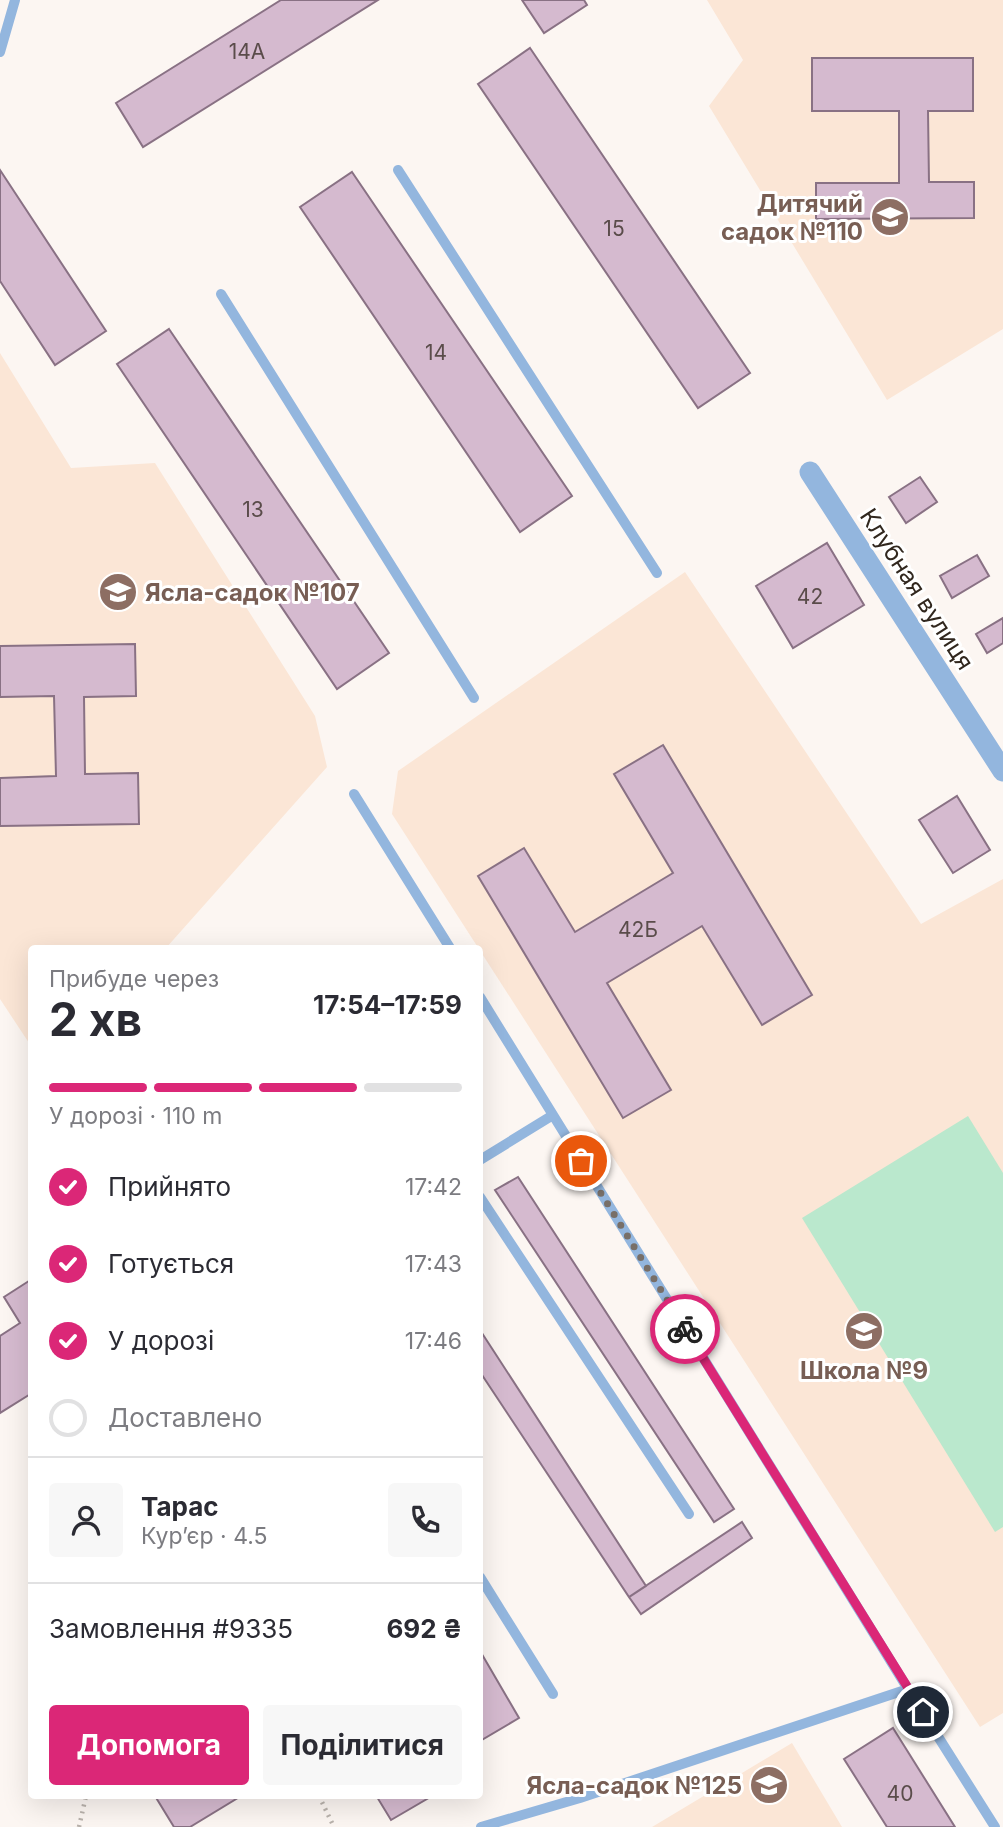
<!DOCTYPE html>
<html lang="uk">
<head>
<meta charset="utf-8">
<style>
  body { margin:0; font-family:Inter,sans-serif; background:#f7f7f7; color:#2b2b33; height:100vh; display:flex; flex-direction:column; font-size:26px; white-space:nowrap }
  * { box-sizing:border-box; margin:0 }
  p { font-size:23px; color:#7c7c81 }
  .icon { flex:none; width:38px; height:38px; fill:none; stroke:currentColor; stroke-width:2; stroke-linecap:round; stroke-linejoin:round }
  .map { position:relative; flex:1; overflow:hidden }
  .details { position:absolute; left:28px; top:945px; width:455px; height:854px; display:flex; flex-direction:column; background:#fff; border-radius:7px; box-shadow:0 7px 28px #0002 }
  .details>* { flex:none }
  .pin { position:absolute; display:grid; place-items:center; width:60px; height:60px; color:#fff; margin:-30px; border:4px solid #fff; border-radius:50%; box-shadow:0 2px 7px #0007 }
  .courier { position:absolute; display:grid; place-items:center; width:70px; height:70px; margin:-35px; border:5px solid #db2777; border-radius:50%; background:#fff; color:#222; box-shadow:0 2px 9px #0007 }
  .headline em { font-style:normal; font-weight:700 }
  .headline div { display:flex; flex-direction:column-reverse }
  .headline { display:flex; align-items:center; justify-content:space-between; height:119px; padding:0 21px }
  h1 { font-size:46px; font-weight:700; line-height:52px }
  .bar { display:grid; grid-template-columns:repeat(4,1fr); gap:10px 7px; align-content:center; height:84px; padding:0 21px }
  .bar i { height:9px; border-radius:5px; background:#e1e1e2 }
  .bar .current { background:#db2777 }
  .bar p { grid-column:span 4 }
  .line { display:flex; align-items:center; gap:18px; padding:0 21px; border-top:2px solid #e1e1e2 }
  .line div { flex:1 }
  .round { display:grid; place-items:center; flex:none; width:74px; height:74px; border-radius:7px; background:#f7f7f7 }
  ol { padding:0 21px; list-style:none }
  li { display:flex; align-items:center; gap:21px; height:77px }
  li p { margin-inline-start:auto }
  li .icon { padding:7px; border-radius:50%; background:#db2777; color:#fff; stroke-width:4 }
  li:last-child { color:#7c7c81 }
  li i { width:38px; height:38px; border:4px solid #e1e1e2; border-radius:50% }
  .action { display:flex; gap:14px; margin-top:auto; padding:14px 21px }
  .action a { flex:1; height:80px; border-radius:7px; background:#db2777; color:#fff; font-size:28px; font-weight:700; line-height:80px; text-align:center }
  .action a+a { background:#f7f7f7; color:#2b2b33 }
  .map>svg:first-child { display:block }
  .built { fill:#fbe6d6 }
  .green { fill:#bae8cd }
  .building { fill:#d5bacf; stroke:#897184; stroke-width:2 }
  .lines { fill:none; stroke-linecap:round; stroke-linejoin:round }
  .path { stroke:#b9b2ac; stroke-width:4.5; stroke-dasharray:2 5; stroke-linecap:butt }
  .lane { stroke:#93b6de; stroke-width:10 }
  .street { stroke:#93b6de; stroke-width:21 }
  .done { stroke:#786f68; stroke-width:7; stroke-dasharray:0 12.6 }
  .route { stroke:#db2777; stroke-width:9 }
  .labels { text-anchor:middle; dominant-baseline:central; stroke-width:6; stroke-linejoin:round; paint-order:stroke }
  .number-label { font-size:21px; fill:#5a4c4a }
  .education-label { font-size:24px; font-weight:bold; fill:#785e54; stroke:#fff; text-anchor:end }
  .street-label { font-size:24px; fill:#31271e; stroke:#fff }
</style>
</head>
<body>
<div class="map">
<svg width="1003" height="1827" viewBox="0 0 1003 1827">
  <rect width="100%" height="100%" fill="#fcf6f2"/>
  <path class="built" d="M707 0H1003V329L887 400 709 106 743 60Z
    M0 353 71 468 155 463 315 716 327 767 166 948H32L31 1046 0 999Z
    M685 572 921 924 1003 879V1713L980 1727 392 814 398 771Z
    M792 1743 842 1827H652Z"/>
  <path class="green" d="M968 1116 1003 1173V1527L995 1532 802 1218Z"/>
  <path class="building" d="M281 0H378L143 147 116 103Z
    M522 0H584L587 5 544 33Z
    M530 48 750 373 698 408 478 84Z
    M812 58H973V111H928L929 182H974V218L816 219V183H899V111H812Z
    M0 170 106 331 55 365 0 281Z
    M352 172 572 496 520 532 300 207Z
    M169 329 389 653 337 689 117 364Z
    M920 477 937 502 906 523 889 497Z
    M827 543 864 605 793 648 756 586Z
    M977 555 989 576 952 598 940 576Z
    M1003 618V643L987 653 976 634Z
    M135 644 136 696 84 697 85 774 138 773 139 824 0 826V778L56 776 54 696 0 697V646Z
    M663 745 812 995 762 1025 702 926 607 983 671 1090 623 1118 478 876 524 848 575 932 673 873 614 774Z
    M957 796 990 850 953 873 919 820Z
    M518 1177 734 1509 714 1522 495 1190Z
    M32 1279V1393L0 1413V1336L20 1323 4 1297Z
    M480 1330 646 1586 629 1597 480 1372Z
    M742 1522 752 1538 641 1614 629 1597Z
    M480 1651 519 1718 480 1741Z
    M893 1728 955 1827H887L844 1759Z
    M155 1796H241L190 1827H174Z
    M379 1796H432L391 1820 377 1797Z"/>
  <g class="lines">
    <path class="path" d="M319 1796 334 1827
      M79 1827 86 1796"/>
    <path class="lane" d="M0 52 15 0
      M398 170 657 573
      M221 294 474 698
      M354 794 450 948
      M480 997 908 1689
      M480 1160 553 1115
      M480 1197 689 1514
      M480 1577 553 1694
      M481 1827 580 1798 908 1689 995 1827"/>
    <path class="street" d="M810 472 1003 771"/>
  </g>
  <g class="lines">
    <path class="done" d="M581 1161 685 1329"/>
    <path class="route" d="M685 1329 923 1712"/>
  </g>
  <defs>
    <symbol id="school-disc" viewBox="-11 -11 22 22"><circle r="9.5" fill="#8d6e63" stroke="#fff"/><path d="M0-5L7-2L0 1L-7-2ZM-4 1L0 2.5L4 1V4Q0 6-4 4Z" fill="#fff"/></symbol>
  </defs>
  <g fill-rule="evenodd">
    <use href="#school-disc" x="868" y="195" width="44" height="44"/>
    <use href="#school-disc" x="96" y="570" width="44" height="44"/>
    <use href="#school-disc" x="842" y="1309" width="44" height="44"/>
    <use href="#school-disc" x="747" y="1763" width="44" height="44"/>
  </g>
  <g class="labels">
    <g class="number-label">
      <text x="247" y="51">14А</text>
      <text x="614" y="228">15</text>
      <text x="436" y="352">14</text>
      <text x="253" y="509">13</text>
      <text x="810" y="596">42</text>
      <text x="638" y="929">42Б</text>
      <text x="900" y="1793">40</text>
    </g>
    <g class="education-label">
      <text x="863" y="203">Дитячий<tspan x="863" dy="28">садок №110</tspan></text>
      <text x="145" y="592" text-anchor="start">Ясла-садок №107</text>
      <text x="864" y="1370" text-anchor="middle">Школа №9</text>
      <text x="742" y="1785">Ясла-садок №125</text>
    </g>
    <g class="street-label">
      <text transform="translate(917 589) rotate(57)">Клубная вулиця</text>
    </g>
  </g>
</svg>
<div class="pin" style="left:581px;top:1161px;background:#ea580c"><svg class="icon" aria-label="bag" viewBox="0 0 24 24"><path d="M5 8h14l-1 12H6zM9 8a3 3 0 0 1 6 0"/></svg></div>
<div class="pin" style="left:923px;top:1712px;background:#1f2937"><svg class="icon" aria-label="home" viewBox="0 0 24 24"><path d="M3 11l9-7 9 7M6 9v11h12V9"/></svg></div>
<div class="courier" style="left:685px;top:1329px"><svg class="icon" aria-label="bike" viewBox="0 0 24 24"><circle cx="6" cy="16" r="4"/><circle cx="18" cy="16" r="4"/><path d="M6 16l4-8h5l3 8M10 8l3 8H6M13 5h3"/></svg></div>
<section class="details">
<div class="headline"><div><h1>2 хв</h1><p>Прибуде через</p></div><em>17:54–17:59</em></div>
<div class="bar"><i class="current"></i><i class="current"></i><i class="current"></i><i></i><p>У дорозі · 110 m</p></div>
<ol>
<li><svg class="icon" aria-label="check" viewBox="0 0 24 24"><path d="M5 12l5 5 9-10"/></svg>Прийнято<p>17:42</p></li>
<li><svg class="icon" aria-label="check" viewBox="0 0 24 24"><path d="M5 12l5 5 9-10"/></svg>Готується<p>17:43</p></li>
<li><svg class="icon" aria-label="check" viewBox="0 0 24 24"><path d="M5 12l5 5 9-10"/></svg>У дорозі<p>17:46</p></li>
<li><i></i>Доставлено</li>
</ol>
<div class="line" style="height:126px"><a class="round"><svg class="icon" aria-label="person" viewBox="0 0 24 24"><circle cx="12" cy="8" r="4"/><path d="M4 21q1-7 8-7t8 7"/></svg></a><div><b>Тарас</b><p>Кур’єр · 4.5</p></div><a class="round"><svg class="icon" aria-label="phone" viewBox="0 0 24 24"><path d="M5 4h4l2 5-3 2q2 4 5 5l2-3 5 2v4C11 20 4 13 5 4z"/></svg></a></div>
<div class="line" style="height:91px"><div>Замовлення #9335</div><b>692 ₴</b></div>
<div class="action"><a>Допомога</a><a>Поділитися</a></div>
</section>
</div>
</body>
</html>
